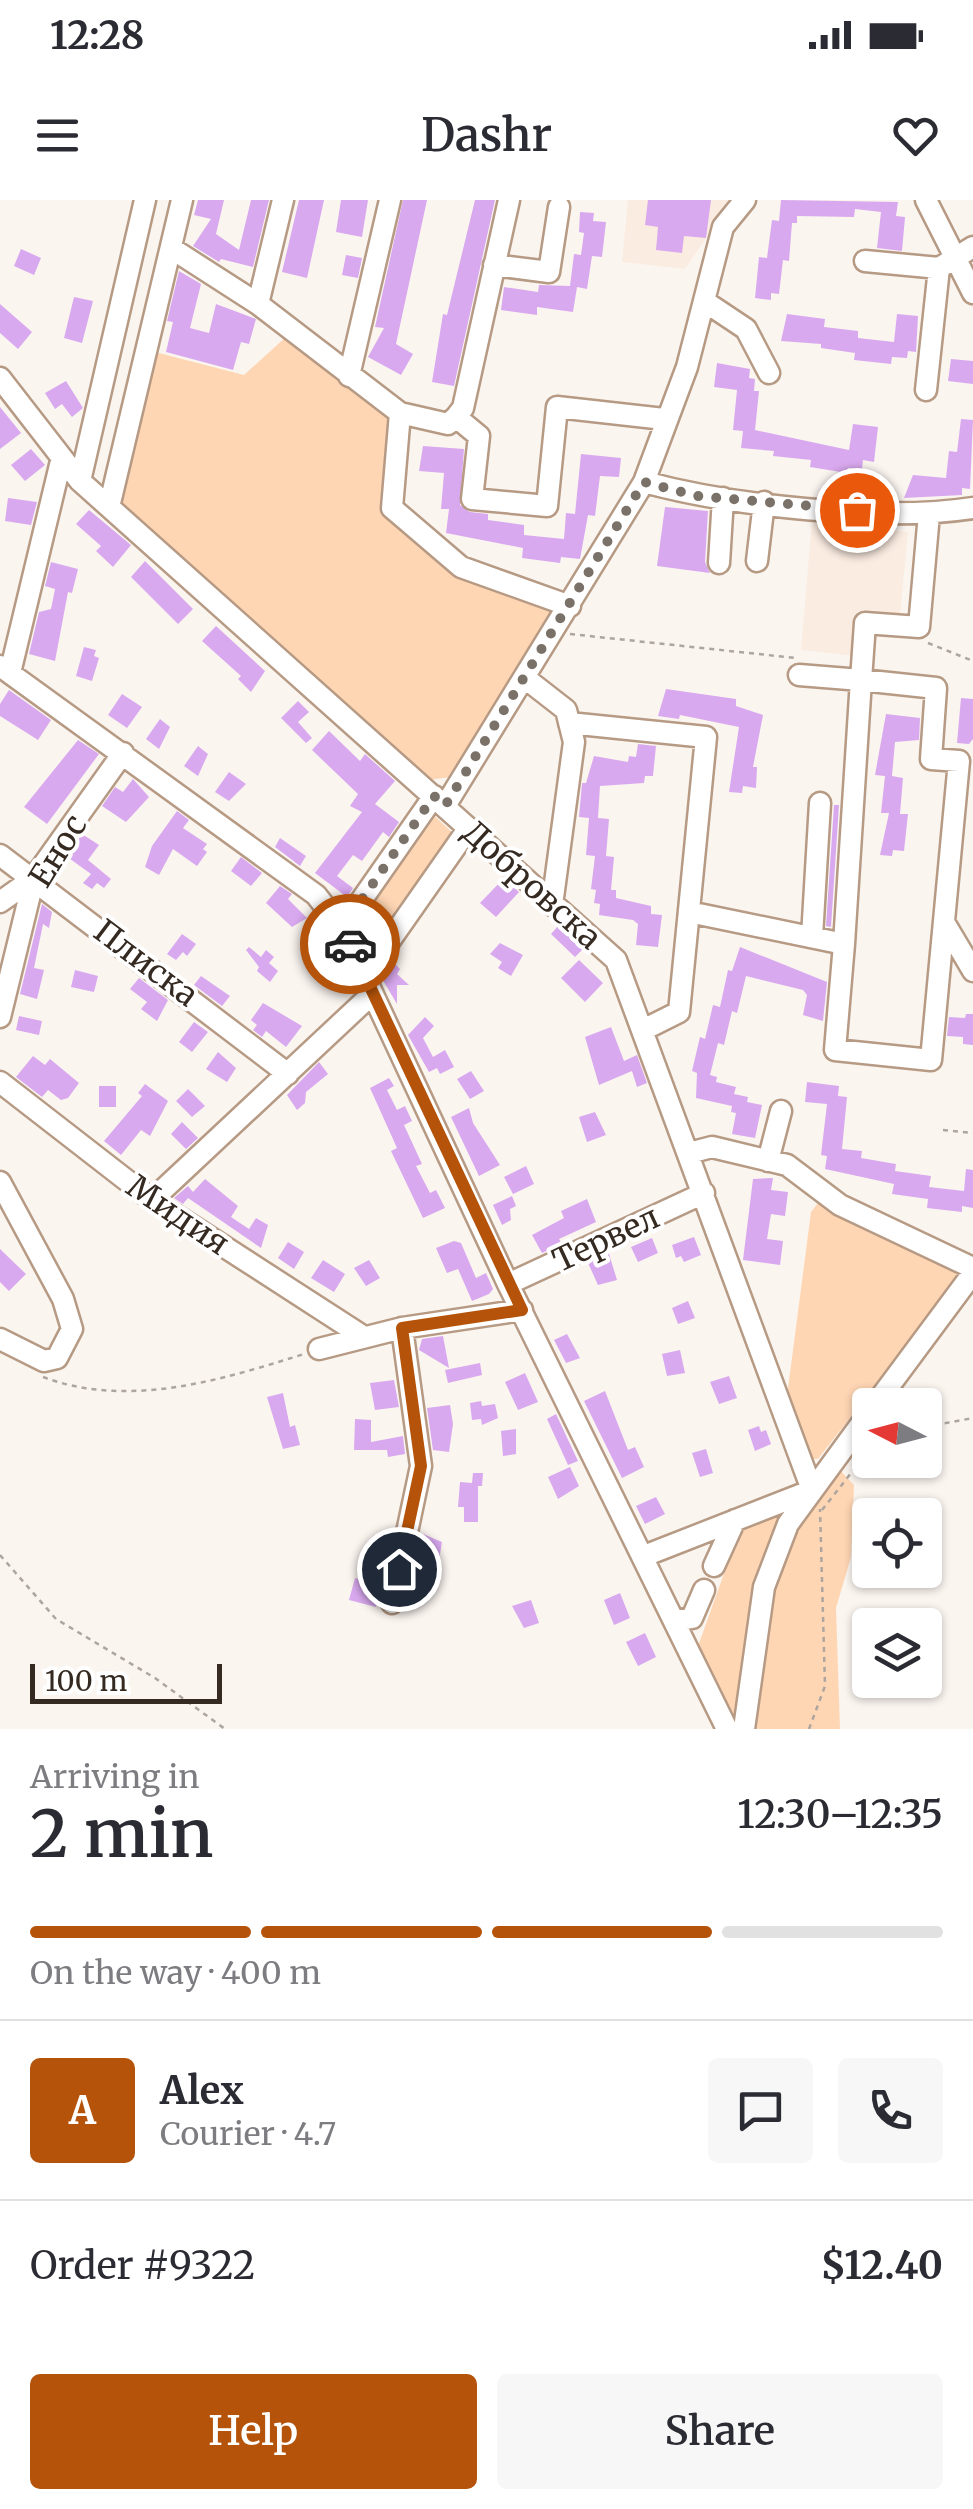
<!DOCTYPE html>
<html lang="en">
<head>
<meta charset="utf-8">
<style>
  body { margin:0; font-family:Merriweather,serif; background:#f7f7f7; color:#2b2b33; height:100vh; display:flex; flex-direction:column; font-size:38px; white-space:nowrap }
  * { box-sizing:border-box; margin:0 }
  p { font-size:32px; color:#7c7c81 }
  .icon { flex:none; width:55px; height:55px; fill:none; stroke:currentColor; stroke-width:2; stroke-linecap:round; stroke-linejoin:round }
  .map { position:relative; height:1529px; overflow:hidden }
  .drawer { display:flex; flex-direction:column; background:#fff; flex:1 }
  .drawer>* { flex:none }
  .needle { width:65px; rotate:276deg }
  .buttons { position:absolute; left:852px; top:1188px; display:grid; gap:20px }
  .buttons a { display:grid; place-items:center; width:90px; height:90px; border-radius:10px; background:#fff; box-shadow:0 2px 8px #0004; font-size:50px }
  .scale { position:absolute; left:30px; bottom:25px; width:192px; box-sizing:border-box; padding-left:10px; border:5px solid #352a21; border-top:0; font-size:28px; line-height:35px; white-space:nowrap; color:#352a21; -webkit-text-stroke:8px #fff; paint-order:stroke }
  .pin { position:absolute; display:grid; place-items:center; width:85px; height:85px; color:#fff; margin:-42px; border:5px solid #fff; border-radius:50%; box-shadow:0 2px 10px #0007 }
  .courier { position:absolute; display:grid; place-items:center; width:100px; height:100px; margin:-50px; border:8px solid #b45309; border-radius:50%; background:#fff; color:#222; box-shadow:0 2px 12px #0007 }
  .head em { font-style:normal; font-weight:600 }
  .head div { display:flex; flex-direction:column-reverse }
  .head { display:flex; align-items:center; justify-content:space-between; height:170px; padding:0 30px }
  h1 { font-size:65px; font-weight:600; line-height:75px }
  .bar { display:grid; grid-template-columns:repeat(4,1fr); gap:15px 10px; align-content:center; height:120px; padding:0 30px }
  .bar i { height:12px; border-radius:8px; background:#e1e1e2 }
  .bar .current { background:#b45309 }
  .bar p { grid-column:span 4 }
  .line { display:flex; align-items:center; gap:25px; padding:0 30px; border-top:2px solid #e1e1e2 }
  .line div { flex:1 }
  .round { display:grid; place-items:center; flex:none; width:105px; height:105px; border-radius:10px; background:#f7f7f7 }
  .primary-button { display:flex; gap:20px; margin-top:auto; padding:20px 30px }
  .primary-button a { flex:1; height:115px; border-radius:10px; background:#b45309; color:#fff; font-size:40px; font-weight:600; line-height:115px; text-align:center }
  .primary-button a+a { background:#f7f7f7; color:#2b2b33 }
  .status { display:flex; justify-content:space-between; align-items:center; height:70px; padding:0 50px; background:#fff; direction:ltr }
  .status svg { height:28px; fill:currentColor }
  header { display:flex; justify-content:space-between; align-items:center; height:130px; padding:0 30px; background:#fff; font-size:45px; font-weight:600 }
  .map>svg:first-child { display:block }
  .built { fill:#fbece1 }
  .green { fill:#ffd6b4 }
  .building { fill:#d9a9ef }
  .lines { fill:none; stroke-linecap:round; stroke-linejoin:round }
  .minor-casing { stroke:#b69a84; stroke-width:25 }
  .path { stroke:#ada59e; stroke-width:2.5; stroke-dasharray:5 5; stroke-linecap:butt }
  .minor { stroke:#fff; stroke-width:20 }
  .done { stroke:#7a7169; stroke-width:10; stroke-dasharray:0 18 }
  .route { stroke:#b45309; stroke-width:12 }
  .labels { text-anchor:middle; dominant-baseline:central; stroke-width:8; stroke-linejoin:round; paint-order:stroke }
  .street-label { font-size:32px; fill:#352a21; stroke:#fff }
</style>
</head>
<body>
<div class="status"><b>12:28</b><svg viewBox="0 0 49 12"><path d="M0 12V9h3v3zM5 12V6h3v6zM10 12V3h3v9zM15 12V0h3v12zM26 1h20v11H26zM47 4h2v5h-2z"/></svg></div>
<header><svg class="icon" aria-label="menu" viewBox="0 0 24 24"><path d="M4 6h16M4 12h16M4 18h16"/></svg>Dashr<svg class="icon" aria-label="heart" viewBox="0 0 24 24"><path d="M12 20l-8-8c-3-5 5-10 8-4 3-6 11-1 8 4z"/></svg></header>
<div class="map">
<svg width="973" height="1529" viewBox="0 0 973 1529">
  <rect width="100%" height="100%" fill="#fbf5f0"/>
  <path class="built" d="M628 0H732L685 69 622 62Z
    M812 321 908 332 900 415 861 413 856 456 801 450Z"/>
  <path class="green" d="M288 135 391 217 382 312 455 374 553 412 453 577 427 580 118 300 155 152 244 175Z
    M427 609 455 635 379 748 359 712Z
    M822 998 959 1070 958 1079 818 1259H811L787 1196 811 1012Z
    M837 1267 854 1285 851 1357 836 1408 840 1529H753L775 1388 797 1327Z
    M783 1307 788 1313 738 1518 731 1520 697 1449 741 1326Z"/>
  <path class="building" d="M198 0H224L216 34 239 50 251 0H269L253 67 221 59 219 62 193 46 211 19 194 15Z
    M299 0H324L307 78 282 72Z
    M341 0H368L362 37 336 32Z
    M403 0H427L396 144 413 154 401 175 368 157 384 128 375 127Z
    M475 0H495L454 186 432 182 443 114 447 115Z
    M648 0H711L706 38 684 36 682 53 656 50 658 27 645 25Z
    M781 0 898 2 896 16 905 17 902 51 877 48 881 12 855 9 854 17 797 16V23H792L789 61 783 60 779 94 771 93V100L755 98 759 57 767 58 772 20 779 21Z
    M580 12 594 13 593 21 606 22 602 57 592 56 587 89 577 87 573 112 537 107V115L501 110 504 87 538 92 539 85 570 86 574 54 581 55 584 33 579 32Z
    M21 49 41 58 34 75 14 66Z
    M346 55 362 58 358 78 342 75Z
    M179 71 201 84 190 128 209 133 216 104 256 119 249 144 241 142 233 170 166 152 173 122 167 121Z
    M74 97 93 101 82 143 64 138Z
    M0 104 32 132 18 149 0 133Z
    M787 114 825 119 824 127 858 131V138L894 142 897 114 918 116 916 152 908 151 907 158 892 157 891 164 854 160 855 153 821 148V144L781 141Z
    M951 159 973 161V184L948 181Z
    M717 163 750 169 749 178 755 179 754 191H759L755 230 849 250 853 224 878 227 874 262 863 260 862 269 848 268 847 273 810 267 811 260 773 256 774 251 741 248 743 231 733 230 737 190 714 187Z
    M66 181 83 208 72 217 62 204 55 209 45 193Z
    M0 207 21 233 0 249Z
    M961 219 973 220 970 289 962 288V295L904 298 913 275 946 278 949 251 957 252Z
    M423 246 464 249 460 305 470 312 488 314V320L524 325V335L564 339 566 313 575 314 581 254 621 258 619 277 600 276 595 316 588 315 580 359 561 357 560 363 522 358 523 348 446 333 449 309H441L444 273 419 271Z
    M31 249 45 265 25 281 11 265Z
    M8 298 37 302 31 325 5 321Z
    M665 307 708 311 705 362 710 373 657 366Z
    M89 310 131 345 113 367 96 351 101 346 76 324Z
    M145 361 193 409 178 424 131 377Z
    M51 362 78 369 72 393 68 392 55 461 29 454 39 412 51 409 55 389 45 386Z
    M216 426 265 471 251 492 238 479 241 476 202 441Z
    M84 447 96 450 94 456 99 458 92 481 76 476Z
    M666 489 736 499V506L763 515 753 567H757L756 588 743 586 742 593 729 592 739 527 680 515 679 519 658 516Z
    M9 490 51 520 38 540 0 516V504Z
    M122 494 142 507 127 528 108 515Z
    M961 498 973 499V539L969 544 957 543Z
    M298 501 309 512 298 522 312 538 306 543 281 518Z
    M886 514 920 518 919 540 895 542 892 576 903 578 900 614H908L904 651 893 650 892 656 880 655 889 613H881L885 576 875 575Z
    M160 519 170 527 159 549 146 539Z
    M329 531 360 561 365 554 395 581 375 604 399 622 389 637 383 632 362 661 353 655 337 676 353 688 347 697 315 673 362 612 350 606 358 594 312 550Z
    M78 540 99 554 47 624 24 607Z
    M638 544 656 546 653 576H645L644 583 600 586 598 618 609 619 606 656 614 657 611 690H616V698L651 706V714L662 715 658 747 636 745 638 724 633 720 599 715 600 704 594 703 596 690 591 689 595 656 586 655 589 618 579 617 582 583H586L594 556 628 562 629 556 636 557Z
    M198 546 208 554 198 576 184 566Z
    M229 572 246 584 229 601 215 592Z
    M133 579 149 597 126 622 102 606 115 587 123 592Z
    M834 605H839L831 727 826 726Z
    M177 611 189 620 183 628 207 644 203 649 207 652 197 666 173 649 159 675 145 667 152 646Z
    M82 634 99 645 88 660 111 679 104 688 97 683 92 689 83 683 91 674 66 656Z
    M280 638 306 656 300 666 275 647Z
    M241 657 262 673 251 686 231 671Z
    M504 678 519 692 496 717 480 703Z
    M280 686 292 694 288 699 307 718 292 727 266 703Z
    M42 704 52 712 49 728 43 724 34 768 44 770 37 799 20 794Z
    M558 726 583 749 575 757 551 734Z
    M182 734 196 744 187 756 183 752 176 760 167 754Z
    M500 743 523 755 511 776 498 768 502 762 490 754Z
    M249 747 261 757 266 750 274 757 269 763 278 771 270 782 257 771 259 767 246 750Z
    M740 747 827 782 823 821 803 815 807 795 803 790 746 776 737 813 732 811 724 845 718 843 710 875 717 877 716 882 736 887 734 894 748 897 747 902 762 905 755 938 732 934 736 913 731 912 732 906 696 898 697 873 692 871 700 837 705 839 713 805 720 807 728 770 732 771Z
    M579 760 603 783 585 802 561 778Z
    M335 761 342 777 321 785 315 769Z
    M392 761 400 769 397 774 409 785H397V804L381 777Z
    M75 770 98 776 94 792 71 787Z
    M201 776 230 796 222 806 194 785Z
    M139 778 168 800 157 821 141 809 147 802 130 789Z
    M263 803 302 826 286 847 266 831 262 837 253 830 257 825 251 820Z
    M966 814H973V845L963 844V837L947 836 949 817 965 818Z
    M19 816 42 821 39 835 16 830Z
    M425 817 434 826 423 838 433 857 445 850 454 867 440 874 437 868 429 872 408 835Z
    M194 822 208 832 192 852 179 842Z
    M611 827 624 861 637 855 647 883 637 887 632 871 599 885 585 837Z
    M218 852 236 868 227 882 206 869Z
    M33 856 45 865 50 859 79 883 68 898 61 900 48 890 42 897 16 877Z
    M319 862 328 874 306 892 305 903 297 910 287 895Z
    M471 871 484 891 470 899 457 879Z
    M389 878 394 886 387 890 397 910 405 906 412 921 404 925 422 964 416 966 430 993 436 990 445 1008 423 1018 391 951 397 948 370 888Z
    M807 882 839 886 838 896 847 897 842 949 862 951 861 958 896 964 895 971 931 976 929 987 964 991 966 969 973 970V1008L962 1006V1012L927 1008 928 999 892 994 894 984 825 969 827 956 821 955 827 904 805 902Z
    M145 884 168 901 150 936 141 930 121 955 104 941 142 896 138 893Z
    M99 886H116V907H99Z
    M188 889 205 906 192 917 176 901Z
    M469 908 473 923 500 965 479 976 451 917Z
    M595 912 606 935 587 942 579 917Z
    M182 922 198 938 186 949 171 934Z
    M526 966 534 984 513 994 504 977Z
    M773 978 771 990 788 992 785 1016 771 1014 767 1039 783 1041 780 1065 743 1060 753 979Z
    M205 979 238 1006 231 1017 249 1029 256 1018 268 1025 261 1048 188 998 183 1004 174 998 188 986 193 992Z
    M512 996 516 1006 510 1009 511 1020 502 1025 493 1005Z
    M587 999 596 1022 559 1039 562 1044 542 1053 532 1035 564 1018 561 1011Z
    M694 1037 701 1055 684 1062 681 1056 676 1058 672 1045Z
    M652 1038 658 1053 638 1062 631 1047Z
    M454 1041 461 1043 476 1078 486 1073 493 1089 489 1094 472 1101 458 1069 447 1073 436 1048Z
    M288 1042 304 1052 294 1069 278 1058Z
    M0 1049 26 1074 9 1091 0 1082Z
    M609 1054 617 1080 598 1085 588 1063Z
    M323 1060 345 1074 334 1092 311 1078Z
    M369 1060 380 1078 366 1086 354 1068Z
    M688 1101 695 1118 678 1124 672 1108Z
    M567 1134 580 1158 566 1163 554 1140Z
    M443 1136 449 1168 419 1150 422 1139Z
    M680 1150 685 1173 667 1176 662 1154Z
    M480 1163 482 1175 448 1183 445 1170Z
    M525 1173 538 1202 518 1210 505 1182Z
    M729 1176 737 1198 719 1204 710 1182Z
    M394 1180 399 1207 375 1210 370 1183Z
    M605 1191 628 1250 635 1247 644 1267 622 1278 584 1201Z
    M283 1193 290 1227 295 1225 300 1245 283 1249 267 1197Z
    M481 1201 482 1206 495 1204 498 1218 482 1225 481 1219 472 1220 470 1203Z
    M450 1205 453 1224 449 1252 433 1250 427 1208Z
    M556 1214 578 1261 568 1265 547 1219Z
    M355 1219 371 1220V1242L403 1236 405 1254 388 1257 387 1250H354Z
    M759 1226 761 1232 766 1230 771 1244 755 1251 748 1230Z
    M516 1229V1254L503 1256 501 1231Z
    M706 1249 713 1273 700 1277 692 1253Z
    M570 1267 579 1286 558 1299 548 1277Z
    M473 1273H483L482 1286H478V1322H464V1307H458L460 1282 472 1283Z
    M656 1297 665 1314 645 1324 636 1306Z
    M421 1333 442 1342 434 1391 414 1384Z
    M355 1378 382 1385 376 1407 349 1400Z
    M620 1393 630 1418 614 1425 604 1400Z
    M531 1400 539 1423 524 1428 512 1406Z
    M645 1433 656 1457 638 1466 626 1442Z"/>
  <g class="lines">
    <defs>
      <path id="minor" d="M926 0 973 93
        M171 48 258 104 400 213 448 224 456 217
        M865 61 939 68 973 47
        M494 65 549 72 559 7
        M704 101 746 129 769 173
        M258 104 283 0
        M349 176 390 0
        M0 178 80 281 616 760 812 1290
        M926 190 939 68
        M400 213 392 308 461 367 570 406
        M456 217 479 236 472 299 547 306 557 207 664 219
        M456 217 463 208 509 0
        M80 281 145 0
        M644 282C733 306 882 322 973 308
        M110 303 182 0
        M757 361 764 302
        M719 363 723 298
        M0 466 316 695 342 728 508 1084 727 1529
        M10 473 61 261
        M799 475 861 480 865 423 919 427 929 314
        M525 478 566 510 574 542 552 705
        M569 523 706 537 679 812 645 829
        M445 606 644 282 687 167 723 27 745 0
        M0 655 288 874
        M0 702 34 678
        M689 712 844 744 835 850 931 860 959 561 931 559 936 488 861 480 844 744
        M944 722 973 771
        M342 728 434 596
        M812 737 820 603
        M365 776 468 629
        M0 817 34 678 123 553
        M0 882 152 1000 364 1137
        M689 953 712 947 787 965 840 1005 973 1068
        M768 961 781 911
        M0 982 63 1099 72 1129 57 1158 44 1161 0 1139
        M152 1000 370 796
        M508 1084 704 993
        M319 1149 402 1128 522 1110
        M875 1205 973 1073
        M644 1356 810 1291
        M714 1366 735 1320
        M392 1403 421 1266 402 1128
        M675 1421 692 1418 704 1390
        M744 1529 764 1387 788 1324 870 1212"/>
    </defs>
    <use href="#minor" class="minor-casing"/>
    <path class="path" d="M570 434 796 458
      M928 443 973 461
      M943 930 973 933
      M43 1177C129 1209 221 1180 304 1154
      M925 1227 973 1218
      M822 1310 870 1249
      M0 1355 56 1419 155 1478 225 1529
      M809 1529 825 1486 820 1309"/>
    <use href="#minor" class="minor"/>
  </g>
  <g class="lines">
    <path class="done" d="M350 744 342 728 434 596 445 606 644 282 697 296 857 310"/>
    <path class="route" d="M350 744 522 1110 402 1128 421 1266 399 1369"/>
  </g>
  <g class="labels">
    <g class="street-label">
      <text transform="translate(58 651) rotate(-58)">Енос</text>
      <text transform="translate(532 685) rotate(42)">Добровска</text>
      <text transform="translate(146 763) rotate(37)">Плиска</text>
      <text transform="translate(178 1015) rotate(34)">Мидия</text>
      <text transform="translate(606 1039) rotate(-25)">Тервел</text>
    </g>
  </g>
</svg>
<div class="buttons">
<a><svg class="needle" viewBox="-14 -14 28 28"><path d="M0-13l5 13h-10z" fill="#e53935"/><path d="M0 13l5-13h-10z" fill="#7c7c81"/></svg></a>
<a><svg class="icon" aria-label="locate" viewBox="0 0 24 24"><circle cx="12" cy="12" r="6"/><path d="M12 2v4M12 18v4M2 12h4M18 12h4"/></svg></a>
<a><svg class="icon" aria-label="layers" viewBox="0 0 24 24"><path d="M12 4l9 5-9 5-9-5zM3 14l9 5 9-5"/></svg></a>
</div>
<div class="scale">100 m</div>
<div class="pin" style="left:857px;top:310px;background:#ea580c"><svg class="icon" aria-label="bag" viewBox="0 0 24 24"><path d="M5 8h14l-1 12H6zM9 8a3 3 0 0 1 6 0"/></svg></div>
<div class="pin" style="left:399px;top:1369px;background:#1f2937"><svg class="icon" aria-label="home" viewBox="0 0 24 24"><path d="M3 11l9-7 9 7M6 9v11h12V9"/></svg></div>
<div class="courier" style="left:350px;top:744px"><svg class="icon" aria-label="car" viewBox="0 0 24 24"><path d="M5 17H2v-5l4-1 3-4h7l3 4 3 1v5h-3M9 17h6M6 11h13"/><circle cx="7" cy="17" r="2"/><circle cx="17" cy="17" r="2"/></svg></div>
</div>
<section class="drawer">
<div class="head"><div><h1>2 min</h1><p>Arriving in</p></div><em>12:30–12:35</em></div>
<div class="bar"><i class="current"></i><i class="current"></i><i class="current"></i><i></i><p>On the way · 400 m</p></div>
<div class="line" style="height:180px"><b class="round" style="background:#b45309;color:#fff">A</b><div><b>Alex</b><p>Courier · 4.7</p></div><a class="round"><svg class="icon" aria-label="chat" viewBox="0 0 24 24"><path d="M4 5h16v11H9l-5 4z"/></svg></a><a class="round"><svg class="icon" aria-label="phone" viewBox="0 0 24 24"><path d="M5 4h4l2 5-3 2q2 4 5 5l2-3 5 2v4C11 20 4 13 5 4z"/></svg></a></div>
<div class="line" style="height:130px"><div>Order #9322</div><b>$12.40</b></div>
<div class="primary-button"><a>Help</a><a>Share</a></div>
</section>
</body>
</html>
